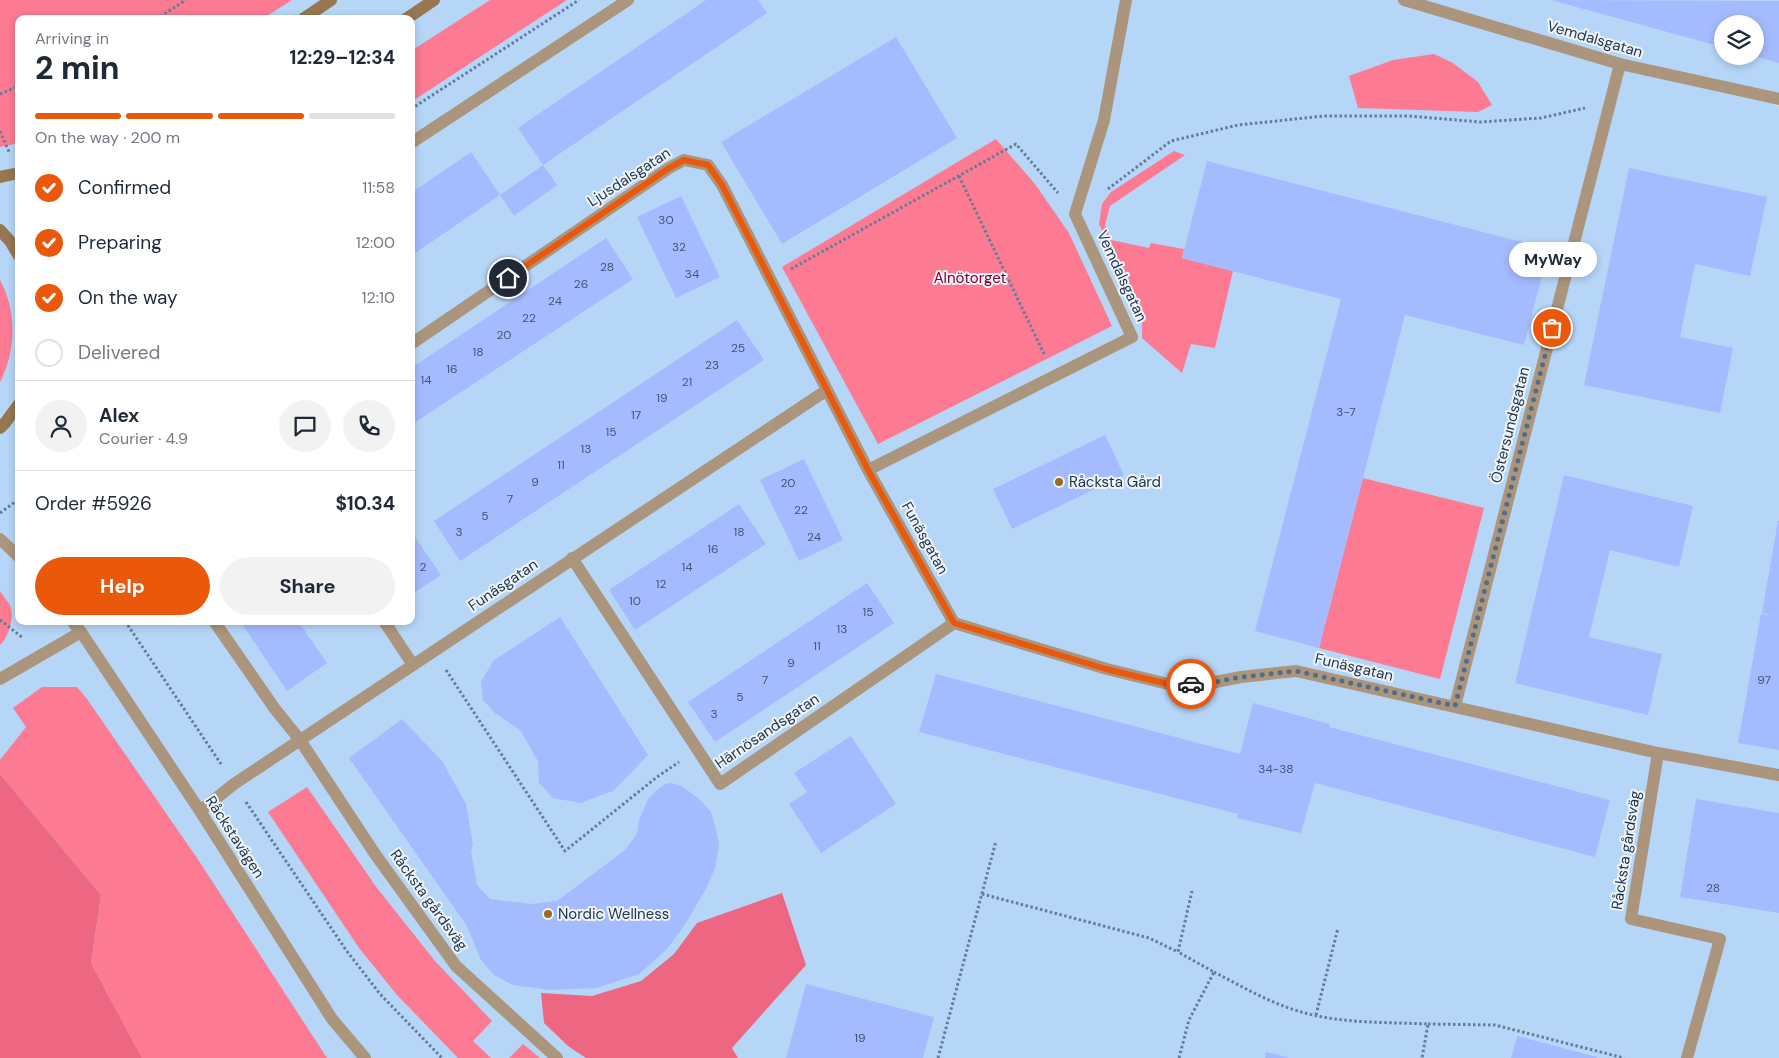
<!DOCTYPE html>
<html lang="en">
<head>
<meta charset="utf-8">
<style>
  body { margin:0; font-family:"DM Sans",sans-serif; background:#f2f2f3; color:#1f2937; height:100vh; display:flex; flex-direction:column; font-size:19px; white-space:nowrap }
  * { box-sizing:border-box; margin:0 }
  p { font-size:16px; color:#747a83 }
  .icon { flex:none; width:28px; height:28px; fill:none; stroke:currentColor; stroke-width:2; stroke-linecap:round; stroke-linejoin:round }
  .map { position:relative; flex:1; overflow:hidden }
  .side { position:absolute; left:15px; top:15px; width:400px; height:610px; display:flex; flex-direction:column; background:#fff; border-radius:10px; box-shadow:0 2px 8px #0003 }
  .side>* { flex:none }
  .fabs { position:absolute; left:1714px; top:15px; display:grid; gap:10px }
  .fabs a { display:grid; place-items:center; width:50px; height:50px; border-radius:50%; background:#fff; box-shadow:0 2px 8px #0003; font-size:25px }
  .pin { position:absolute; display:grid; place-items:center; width:42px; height:42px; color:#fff; margin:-21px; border:2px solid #fff; border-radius:50%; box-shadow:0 1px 5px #0007 }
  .courier { position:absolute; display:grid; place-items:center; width:50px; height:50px; margin:-25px; border:4px solid #ea580c; border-radius:50%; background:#fff; color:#222; box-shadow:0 1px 6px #0007 }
  .bubble { position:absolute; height:35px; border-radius:18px; background:#fff; box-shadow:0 2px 8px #0003; font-size:16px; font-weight:700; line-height:35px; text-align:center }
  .summary em { font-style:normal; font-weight:700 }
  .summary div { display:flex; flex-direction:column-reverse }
  .summary { display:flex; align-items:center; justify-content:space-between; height:85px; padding:0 20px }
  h1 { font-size:32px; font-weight:700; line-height:38px }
  .bar { display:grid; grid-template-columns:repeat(4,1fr); gap:8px 5px; align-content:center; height:60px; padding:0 20px }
  .bar i { height:6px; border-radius:4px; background:#e0e1e3 }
  .bar .selected { background:#ea580c }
  .bar p { grid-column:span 4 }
  .line { display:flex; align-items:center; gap:12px; padding:0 20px; border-top:1px solid #e0e1e3 }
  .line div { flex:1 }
  .round { display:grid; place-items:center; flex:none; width:52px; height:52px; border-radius:26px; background:#f2f2f3 }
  ol { padding:0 20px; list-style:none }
  li { display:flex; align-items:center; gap:15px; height:55px }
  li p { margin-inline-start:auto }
  li .icon { padding:5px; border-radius:50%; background:#ea580c; color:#fff; stroke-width:4 }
  li:last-child { color:#747a83 }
  li i { width:28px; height:28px; border:2px solid #e0e1e3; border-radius:50% }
  .cta { display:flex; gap:10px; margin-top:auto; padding:10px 20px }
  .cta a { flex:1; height:58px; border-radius:30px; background:#ea580c; color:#fff; font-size:20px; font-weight:700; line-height:58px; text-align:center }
  .cta a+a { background:#f2f2f3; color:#1f2937 }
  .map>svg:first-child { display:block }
  .green { fill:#fc7a92 }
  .forest { fill:#ed6782 }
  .building { fill:#a5bbff }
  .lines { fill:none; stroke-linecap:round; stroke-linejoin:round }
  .path { stroke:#637d99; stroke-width:3; stroke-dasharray:2.5 2.5; stroke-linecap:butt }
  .service { stroke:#ab957c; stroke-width:12 }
  .minor { stroke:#ab957c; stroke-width:12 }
  .secondary { stroke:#977651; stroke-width:12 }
  .done { stroke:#536c87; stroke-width:5; stroke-dasharray:0 9 }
  .route { stroke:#ea580c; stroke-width:6 }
  .poi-dot { fill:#9e6921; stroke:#eef4f9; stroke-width:2 }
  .labels { text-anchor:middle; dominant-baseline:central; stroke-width:4; stroke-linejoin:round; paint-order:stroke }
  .number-label { font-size:12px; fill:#405577 }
  .street-label { font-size:15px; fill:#1e334a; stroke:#eef4f9 }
  .park-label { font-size:15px; fill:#840132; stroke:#eef4f9 }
  .poi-label { font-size:15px; fill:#1e334a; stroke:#eef4f9; text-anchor:start }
</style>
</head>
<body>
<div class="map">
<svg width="1779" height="1058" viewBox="0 0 1779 1058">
  <rect width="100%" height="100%" fill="#b6d6f8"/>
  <path class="green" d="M0 0H292L262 19H19V143L0 147Z
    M490 0H567L411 102V51Z
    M1434 54 1453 63 1478 82 1492 105 1478 112 1358 108 1349 76 1393 60Z
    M996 139 1035 184 1069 233 1112 326 878 444 782 267Z
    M1174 151 1185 155 1110 206 1105 225 1111 240 1149 248 1151 243 1184 249 1182 258 1233 271 1215 348 1191 344 1182 373 1142 338V310L1099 224 1102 204 1111 192Z
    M0 280C17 310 16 352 0 382Z
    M1363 478 1484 508 1440 679 1319 648Z
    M0 591C3 596 9 602 11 608 14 619 8 638 0 645Z
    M42 687H77L87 699 197 858 327 1058H142L91 963 101 895 0 774V760L26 727 13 708Z
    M307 787 377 888 435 961 492 1021 473 1041 491 1058H458L397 995 359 948 268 812Z
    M523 1044 540 1058H509Z"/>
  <path class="forest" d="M0 774 101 895 91 963 142 1058H0Z
    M782 893 806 965 732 1048 738 1058H586L568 1046 544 1023 541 993 592 996 641 981 674 954 697 923Z"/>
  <path class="building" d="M706 0H758L767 13 543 165 518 128Z
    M1551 0 1779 1V63L1755 56V24H1722V47Z
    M896 37 957 138 782 244 721 142Z
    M471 152 500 195 411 256V193Z
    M1207 161 1549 249 1524 345 1405 315 1319 648 1255 631 1341 299 1182 258Z
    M543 165 557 185 514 216 500 195Z
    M1629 168 1767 197 1750 276 1695 264 1680 337 1733 348 1720 413 1584 385Z
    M681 196 720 277 676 298 637 217Z
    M606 238 633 279 411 425V368Z
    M737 320 764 360 460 561 434 521Z
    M1105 435 1124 475 1012 529 993 489Z
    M804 459 843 540 799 561 760 480Z
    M1564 475 1693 506 1679 567 1610 550 1589 637 1662 654 1648 715 1515 683Z
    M739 504 766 544 635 630 609 590Z
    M1778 521H1779V750L1738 743 1761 614 1776 616 1762 613Z
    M411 531 441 575 411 595Z
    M867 583 894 623 715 742 688 702Z
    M560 617 648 755 613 791 580 803 553 798 539 783 538 761 520 730 495 713 483 700 481 682 493 661Z
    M240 621H298L327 663 287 691Z
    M936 674 1240 754 1253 703 1330 724 1329 727 1610 800 1595 857 1315 783 1301 833 1237 818 1238 814 919 732Z
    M402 719 442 761 466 804 473 845 471 851 477 885 490 899 532 904 557 901 625 850 637 834 639 820 648 799 659 788 665 784 671 783 682 786 699 799 711 812 716 829 719 845 715 868 707 887 686 923 667 949 639 974 597 988 551 990 513 985 494 975 481 960 467 926 349 758Z
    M851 736 896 804 821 853 789 804 807 792 794 773Z
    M1696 799 1779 813V913L1680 897Z
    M806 984 934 1017 923 1058H786Z
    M1517 1036 1597 1057V1058H1511Z
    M1266 1052 1288 1057V1058H1265Z"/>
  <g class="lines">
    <path class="path" d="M156 19 186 0
      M0 94 19 86
      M411 109 579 0
      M0 131 9 152
      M959 176 1045 356
      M1108 189 1171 141 1238 125 1324 116H1409L1480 122 1541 118 1585 108
      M791 269 1016 144 1058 193
      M0 513 19 499
      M0 620 23 638
      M125 621 221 764
      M446 670 565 851 657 777 679 762
      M246 802 346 950 380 994 442 1058
      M982 894 1149 938 1178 952
      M1214 972C1241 986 1268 1002 1298 1011 1340 1024 1385 1022 1428 1024L1422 1058
      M1316 1015 1338 928
      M1428 1024 1495 1025 1624 1058
      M938 1058 996 841
      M1179 1058 1189 1020 1214 972 1178 952 1192 891"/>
    <path class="service" d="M411 143 628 0
      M214 621 275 709 300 740
      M0 679 81 632"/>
    <path class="minor" d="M1404 0 1620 64 1779 99
      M411 344 669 168 684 160 708 165 722 185 868 470 954 623 1107 669 1168 684H1205L1241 677 1296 671 1658 753 1779 775
      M868 470 1132 337 1075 214 1104 120 1126 0
      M0 539 19 557
      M572 558 720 784 954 623
      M72 621 81 632 200 811 332 1019 365 1058
      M384 621 413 665
      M1455 706 1620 64
      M300 740 375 854 456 966 557 1058
      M1658 753 1631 919 1720 939 1687 1058
      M200 811 234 784 827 390"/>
    <path class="secondary" d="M303 19 331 0
      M406 19 434 0
      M0 177 19 173
      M0 230 10 241 19 256
      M0 428 5 423 19 404"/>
  </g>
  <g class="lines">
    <path class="done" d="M1191 684H1205L1241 677 1296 671 1455 706 1552 328"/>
    <path class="route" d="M508 278 669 168 684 160 708 165 722 185 868 470 954 623 1106 669 1168 684H1191"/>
  </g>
  <g class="poi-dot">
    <circle cx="1059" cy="482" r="5"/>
    <circle cx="548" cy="914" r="5"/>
  </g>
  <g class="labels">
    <g class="number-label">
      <text x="666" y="220">30</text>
      <text x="679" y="247">32</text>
      <text x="607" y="267">28</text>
      <text x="692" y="274">34</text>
      <text x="581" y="284">26</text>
      <text x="555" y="301">24</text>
      <text x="529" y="318">22</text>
      <text x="504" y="335">20</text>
      <text x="738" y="348">25</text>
      <text x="478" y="352">18</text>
      <text x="712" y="365">23</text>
      <text x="452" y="369">16</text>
      <text x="426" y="380">14</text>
      <text x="687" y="382">21</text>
      <text x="662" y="398">19</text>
      <text x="1346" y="412">3-7</text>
      <text x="636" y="415">17</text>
      <text x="611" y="432">15</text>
      <text x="586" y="449">13</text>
      <text x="561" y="465">11</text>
      <text x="535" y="482">9</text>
      <text x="788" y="483">20</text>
      <text x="510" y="499">7</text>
      <text x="801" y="510">22</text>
      <text x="485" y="516">5</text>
      <text x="459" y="532">3</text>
      <text x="739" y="532">18</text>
      <text x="814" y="537">24</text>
      <text x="713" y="549">16</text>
      <text x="423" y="567">2</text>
      <text x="687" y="567">14</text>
      <text x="661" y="584">12</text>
      <text x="635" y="601">10</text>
      <text x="868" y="612">15</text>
      <text x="842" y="629">13</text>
      <text x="817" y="646">11</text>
      <text x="791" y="663">9</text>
      <text x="765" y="680">7</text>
      <text x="1764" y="680">97</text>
      <text x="740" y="697">5</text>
      <text x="714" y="714">3</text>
      <text x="1276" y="769">34-38</text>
      <text x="1713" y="888">28</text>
      <text x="860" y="1038">19</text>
    </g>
    <g class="street-label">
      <text transform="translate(1595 39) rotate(16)">Vemdalsgatan</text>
      <text transform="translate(629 177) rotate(-33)">Ljusdalsgatan</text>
      <text transform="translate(1122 276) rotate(65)">Vemdalsgatan</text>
      <text transform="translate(1510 425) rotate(-76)">Östersundsgatan</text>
      <text transform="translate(925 538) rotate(61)">Funäsgatan</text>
      <text transform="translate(503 585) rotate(-34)">Funäsgatan</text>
      <text transform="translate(1354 667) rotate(13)">Funäsgatan</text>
      <text transform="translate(767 731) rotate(-34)">Härnösandsgatan</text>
      <text transform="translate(235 837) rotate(57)">Råckstavägen</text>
      <text transform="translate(1626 850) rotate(-81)">Råcksta gårdsväg</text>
      <text transform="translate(429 900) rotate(54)">Råcksta gårdsväg</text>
    </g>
    <g class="park-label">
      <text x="970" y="278">Alnötorget</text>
    </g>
    <g class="poi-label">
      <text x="1069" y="482">Råcksta Gård</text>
      <text x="558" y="914">Nordic Wellness</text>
    </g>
  </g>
</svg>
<div class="fabs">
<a><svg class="icon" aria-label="layers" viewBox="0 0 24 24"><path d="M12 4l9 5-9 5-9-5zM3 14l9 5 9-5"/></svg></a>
</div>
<div class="pin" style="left:1552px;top:328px;background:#ea580c"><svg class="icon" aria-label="bag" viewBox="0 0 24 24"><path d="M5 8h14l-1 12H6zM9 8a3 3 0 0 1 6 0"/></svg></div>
<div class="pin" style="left:508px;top:278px;background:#1f2937"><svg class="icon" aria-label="home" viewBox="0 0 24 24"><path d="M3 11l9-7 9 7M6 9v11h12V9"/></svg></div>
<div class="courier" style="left:1191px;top:684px"><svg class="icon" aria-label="car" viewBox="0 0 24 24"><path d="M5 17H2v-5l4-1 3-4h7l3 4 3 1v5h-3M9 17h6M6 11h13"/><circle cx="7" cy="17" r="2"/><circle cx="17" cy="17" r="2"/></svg></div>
<div class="bubble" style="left:1509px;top:242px;width:88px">MyWay</div>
<section class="side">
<div class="summary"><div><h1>2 min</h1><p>Arriving in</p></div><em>12:29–12:34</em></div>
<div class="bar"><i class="selected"></i><i class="selected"></i><i class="selected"></i><i></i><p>On the way · 200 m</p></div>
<ol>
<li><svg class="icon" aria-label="check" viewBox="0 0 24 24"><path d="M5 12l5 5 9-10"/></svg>Confirmed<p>11:58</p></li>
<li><svg class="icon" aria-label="check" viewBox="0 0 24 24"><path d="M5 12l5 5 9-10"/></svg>Preparing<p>12:00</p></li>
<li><svg class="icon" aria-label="check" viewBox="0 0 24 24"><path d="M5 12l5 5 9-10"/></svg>On the way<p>12:10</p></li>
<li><i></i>Delivered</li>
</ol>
<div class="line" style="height:90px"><a class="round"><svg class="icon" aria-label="person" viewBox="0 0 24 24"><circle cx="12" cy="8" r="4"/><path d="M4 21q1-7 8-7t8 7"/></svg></a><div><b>Alex</b><p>Courier · 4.9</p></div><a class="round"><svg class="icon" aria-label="chat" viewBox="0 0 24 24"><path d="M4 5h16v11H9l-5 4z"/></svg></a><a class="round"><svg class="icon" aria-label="phone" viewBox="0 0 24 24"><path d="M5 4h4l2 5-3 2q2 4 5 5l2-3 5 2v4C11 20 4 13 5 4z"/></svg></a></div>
<div class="line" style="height:65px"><div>Order #5926</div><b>$10.34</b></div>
<div class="cta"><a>Help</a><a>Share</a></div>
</section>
</div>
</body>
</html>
